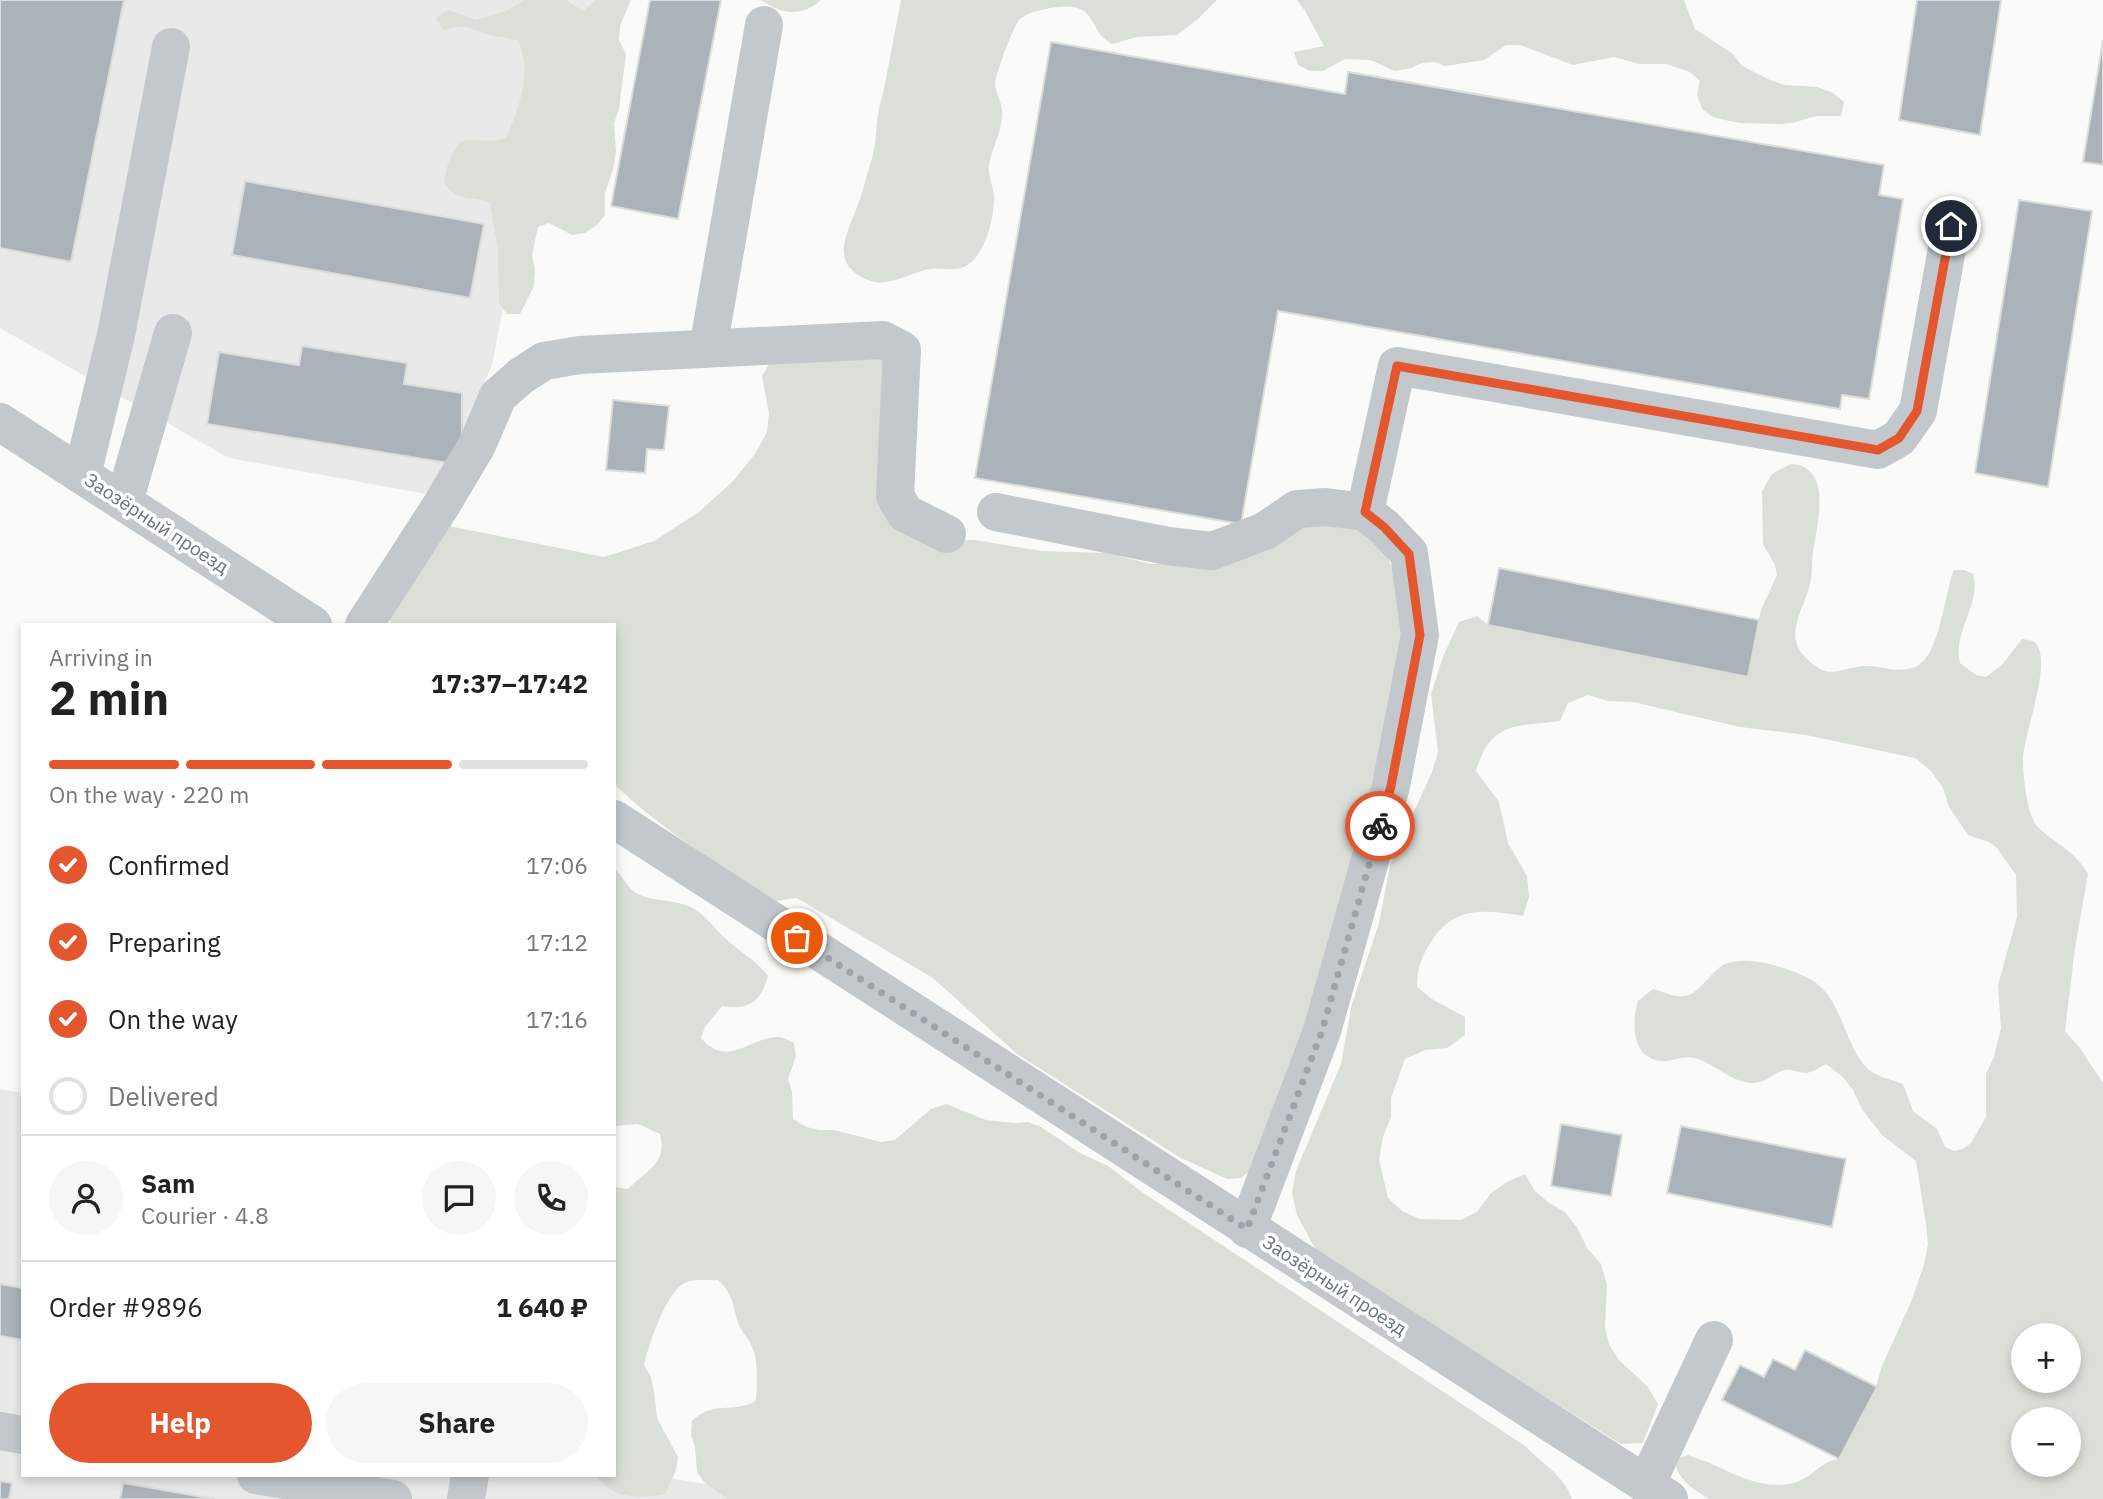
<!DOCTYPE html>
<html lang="en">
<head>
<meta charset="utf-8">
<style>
  body { margin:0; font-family:"IBM Plex Sans",sans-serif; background:#f6f6f6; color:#222; height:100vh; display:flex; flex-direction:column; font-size:26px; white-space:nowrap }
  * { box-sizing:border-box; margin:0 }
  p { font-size:23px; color:#767676 }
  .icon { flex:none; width:38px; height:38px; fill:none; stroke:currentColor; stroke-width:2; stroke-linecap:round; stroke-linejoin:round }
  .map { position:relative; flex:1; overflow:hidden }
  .side { position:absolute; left:21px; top:623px; width:595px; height:854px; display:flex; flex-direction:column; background:#fff; border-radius:0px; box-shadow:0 4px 10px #0003 }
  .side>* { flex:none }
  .tools { position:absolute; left:2011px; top:1323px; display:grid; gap:14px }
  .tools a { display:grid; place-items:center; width:70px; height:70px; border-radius:50%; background:#fff; box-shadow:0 4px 10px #0003; font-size:35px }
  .pin { position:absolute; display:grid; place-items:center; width:60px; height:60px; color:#fff; margin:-30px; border:4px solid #fff; border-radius:50%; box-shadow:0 2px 7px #0007 }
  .courier { position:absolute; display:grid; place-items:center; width:70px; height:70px; margin:-35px; border:5px solid #e4572e; border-radius:50%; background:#fff; color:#222; box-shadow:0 2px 9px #0007 }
  .headline em { font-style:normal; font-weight:800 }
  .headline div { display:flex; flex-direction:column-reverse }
  .headline { display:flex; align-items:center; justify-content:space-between; height:119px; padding:0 28px }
  h1 { font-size:46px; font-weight:800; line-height:52px }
  .bar { display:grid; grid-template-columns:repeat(4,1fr); gap:10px 7px; align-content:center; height:84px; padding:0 28px }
  .bar i { height:9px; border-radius:5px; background:#e0e0e0 }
  .bar .on { background:#e4572e }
  .bar p { grid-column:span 4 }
  .line { display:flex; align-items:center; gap:18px; padding:0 28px; border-top:2px solid #e0e0e0 }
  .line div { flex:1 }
  .round { display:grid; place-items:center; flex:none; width:74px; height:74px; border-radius:37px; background:#f6f6f6 }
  ol { padding:0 28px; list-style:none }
  li { display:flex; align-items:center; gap:21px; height:77px }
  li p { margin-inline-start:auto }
  li .icon { padding:7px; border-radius:50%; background:#e4572e; color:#fff; stroke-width:4 }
  li:last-child { color:#767676 }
  li i { width:38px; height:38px; border:4px solid #e0e0e0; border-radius:50% }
  .primary-button { display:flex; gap:14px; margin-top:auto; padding:14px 28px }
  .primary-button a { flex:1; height:80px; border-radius:42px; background:#e4572e; color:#fff; font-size:28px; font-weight:800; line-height:80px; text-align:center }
  .primary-button a+a { background:#f6f6f6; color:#222 }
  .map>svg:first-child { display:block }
  .built { fill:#e8e9e9 }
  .green { fill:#dadfd7; fill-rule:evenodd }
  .building { fill:#aab3b9; stroke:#dcdcda; stroke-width:2 }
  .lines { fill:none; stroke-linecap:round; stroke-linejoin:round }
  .minor { stroke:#c3c8cc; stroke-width:38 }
  .done { stroke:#99a4ac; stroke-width:7; stroke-dasharray:0 12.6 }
  .route { stroke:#e4572e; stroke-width:9 }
  .labels { text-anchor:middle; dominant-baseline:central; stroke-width:7; stroke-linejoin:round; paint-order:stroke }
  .street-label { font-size:19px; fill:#657683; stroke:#fff }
</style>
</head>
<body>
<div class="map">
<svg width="2103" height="1499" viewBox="0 0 2103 1499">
  <rect width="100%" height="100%" fill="#fafaf8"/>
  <path class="built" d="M0 0H623L613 72 551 61 492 365 466 426 431 495 229 458 0 328Z
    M0 1089 23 1093V1475H614L616 1469 795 1499H0Z"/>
  <path class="green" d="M524 0H566L583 11 596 0H631L620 26 619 40 626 54 619 109 614 123 616 151 614 166 605 193V215L597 225 585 233 572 235 549 223 538 227 532 255 535 269 534 286 520 314H507L499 304 498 249 490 203C470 194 459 204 444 183 446 166 451 154 461 141 479 137 488 144 506 138 519 108 533 72 518 41 510 38 503 37 494 36 469 31 474 22 443 30L436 18 448 10 477 20 506 11Z
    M761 0H821C801 18 782 14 761 0Z
    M901 0H1217L1199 18 1177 35 1137 37 1112 44C1093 32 1098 24 1085 12 1074 1 1031 9 1020 19 1013 26 996 73 995 83 995 93 1003 103 1002 114 1002 132 992 147 989 165 988 176 993 185 994 196 995 216 985 258 964 267 952 272 935 266 922 271 896 279 878 292 853 271 843 263 842 249 846 237 851 219 861 201 865 182 869 168 875 151 876 136 877 121 878 109 883 94Z
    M1297 0H1684L1695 29 1733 54 1742 66 1770 80 1785 85 1817 87 1833 93 1844 102 1841 116H1816L1792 123 1779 124 1740 123 1725 120 1713 117 1702 109 1697 95 1700 81 1690 72 1666 64H1640L1614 57 1573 65 1520 45H1506L1484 60 1446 66 1434 62 1422 63 1411 68 1395 71 1370 60 1345 59 1323 71H1310L1298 65 1294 52 1324 46 1305 11Z
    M881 359 892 375 887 418 929 541 975 540 1041 551 1107 553 1151 564H1177L1303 525 1332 519 1359 531 1385 551 1396 578 1409 652 1313 1022 1253 1169 1241 1178 1227 1179 1179 1157 1017 1054 933 978 797 898 776 901C720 866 662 830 614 784V625H391L389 615 444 525 604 557 654 541 699 512 733 481 755 454 767 432 769 413 762 376 771 361Z
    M1790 464C1834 465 1817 525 1813 552 1811 563 1813 573 1810 584 1805 608 1782 635 1806 658 1830 682 1838 668 1864 666 1881 665 1891 673 1912 668 1940 662 1944 593 1954 570H1964L1973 574C1982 603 1952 633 1960 663L1976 675 1986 677 2002 665 2022 639C2025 640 2031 640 2033 641 2056 656 2022 737 2023 760 2023 776 2027 817 2038 827 2056 845 2074 849 2088 874L2075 948 2065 1031 2079 1047 2103 1083V1499H1709C1695 1490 1682 1483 1676 1467L1679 1458 1688 1455C1697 1459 1706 1461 1714 1465 1741 1477 1766 1491 1797 1482 1813 1476 1822 1461 1839 1459L1876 1387 1882 1366 1911 1302 1924 1265 1928 1244 1926 1224 1916 1161 1882 1135 1862 1109 1853 1090 1843 1077 1826 1064C1820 1067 1813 1072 1806 1073 1799 1073 1792 1069 1785 1070 1775 1072 1769 1080 1760 1082 1736 1088 1717 1064 1695 1058 1683 1055 1674 1061 1663 1061 1632 1060 1631 1024 1638 1001L1653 989C1663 991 1674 998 1684 996 1695 995 1701 985 1709 978 1713 973 1720 966 1725 964 1750 955 1785 967 1808 978 1843 995 1843 1046 1869 1070 1878 1077 1893 1080 1903 1084L1913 1111 1937 1129 1945 1147 1954 1151 1963 1149 1971 1143 1986 1117V1074L1994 1057 2001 1028 1998 985 2017 917 2016 875 1997 848 1989 842 1968 835 1949 807 1943 788 1931 771 1915 758 1806 735 1740 727 1633 702 1608 701 1588 695 1568 703 1560 721C1515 727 1491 721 1476 771L1499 802 1508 843 1527 876 1529 897 1523 916C1485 910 1454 905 1431 942 1421 957 1417 969 1417 987L1432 999 1465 1017V1035L1447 1048 1425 1050 1405 1059 1391 1098V1117L1383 1137 1379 1160 1388 1198 1402 1211 1420 1219 1461 1220 1477 1212 1491 1193 1507 1182 1525 1174 1535 1191 1549 1203 1565 1212 1578 1229 1587 1248 1601 1264 1607 1285 1605 1326 1609 1345 1619 1360 1648 1387 1658 1404 1643 1443 1621 1444 1318 1254 1297 1215 1292 1193 1296 1171 1341 1064 1352 1004 1379 923 1390 865 1432 772 1438 752 1431 694 1443 657 1459 622 1477 616 1488 625 1747 677 1761 610 1777 575 1775 565 1763 544 1762 491 1772 474ZM2023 1335H2068V1381H2023ZM2023 1419H2068V1465H2023Z
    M614 868C621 874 625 883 631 889 643 901 667 899 682 904 702 909 710 924 724 937 738 951 755 959 768 976 761 1002 748 1011 722 1006L705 1027 701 1038C729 1070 750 1036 779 1037 784 1037 789 1041 794 1043L796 1056 788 1079 792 1092 793 1119 806 1127 820 1130H834L881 1142 895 1140 931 1109 946 1104 986 1120 1015 1123 1028 1122 1041 1127 1080 1153 1108 1166 1142 1192 1525 1446C1542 1464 1564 1475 1572 1499H727L704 1482 697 1472 695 1447 691 1435 692 1421C713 1400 732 1414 756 1401 757 1385 759 1362 752 1347 749 1338 741 1332 738 1323 733 1305 733 1294 718 1280 707 1281 695 1278 685 1283 667 1290 648 1346 644 1365L651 1377 654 1391 657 1418 678 1457 676 1470 665 1494C637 1499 612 1499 596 1475H614V1187L628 1189C646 1171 668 1163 660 1134L638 1124 614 1126Z"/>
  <path class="building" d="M0 0H124L71 262 0 248Z
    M650 0H721L678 219 611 206Z
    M1917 0H2001L1980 135 1899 120Z
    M2103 40V165L2083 162Z
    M1051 42 1345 94 1348 72 1884 165 1879 195 1903 199 1869 399 1842 395 1840 409 1278 311 1241 524 975 478Z
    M245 181 484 224 470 298 232 255Z
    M2019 200 2092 211 2048 487 1975 473Z
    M302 346 407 363 404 384 462 393V437L448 463 207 424 219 352 299 365Z
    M613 400 669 406 664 450 647 449 645 473 606 470Z
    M1499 568 1759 620 1748 677 1488 625Z
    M1561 1124 1622 1135 1611 1196 1551 1186Z
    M1681 1126 1846 1159 1832 1227 1667 1193Z
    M0 1284 23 1288V1340L0 1336Z
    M1805 1350 1877 1387 1839 1459 1722 1400 1740 1365 1764 1377 1773 1359 1795 1370Z
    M0 1481 12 1483 9 1499H0Z
    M123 1483 214 1499H120Z"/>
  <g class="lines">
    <path class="minor" d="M708 349 764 25
      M0 422 313 625
      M82 475 116 335 171 47
      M124 502 173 333
      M996 512 1168 546 1212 551 1265 531 1297 509 1326 507 1365 512 1384 527 1409 553 1420 635 1391 786 1322 1031 1247 1229
      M1365 512 1397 366 1878 450 1899 438 1918 411 1951 226
      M364 625 442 504 477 445 498 396 521 376 544 361 580 355 883 340 902 350 895 496 905 513 947 534
      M614 819 1669 1499
      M0 1431 23 1435
      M256 1475 393 1499
      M1646 1485 1714 1340
      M466 1499 470 1475"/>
  </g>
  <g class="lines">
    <path class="done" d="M797 938 1247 1229 1322 1031 1380 826"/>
    <path class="route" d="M1380 826 1391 786 1420 635 1409 554 1384 527 1365 512 1397 366 1878 450 1899 438 1917 411 1951 226"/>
  </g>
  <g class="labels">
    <g class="street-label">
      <text transform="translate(157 523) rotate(33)">Заозёрный проезд</text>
      <text transform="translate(1335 1285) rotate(33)">Заозёрный проезд</text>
    </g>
  </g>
</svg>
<div class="tools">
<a>+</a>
<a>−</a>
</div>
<div class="pin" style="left:797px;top:938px;background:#ea580c"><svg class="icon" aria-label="bag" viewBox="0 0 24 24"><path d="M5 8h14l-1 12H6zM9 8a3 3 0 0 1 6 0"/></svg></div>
<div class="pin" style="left:1951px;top:226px;background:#1f2937"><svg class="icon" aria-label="home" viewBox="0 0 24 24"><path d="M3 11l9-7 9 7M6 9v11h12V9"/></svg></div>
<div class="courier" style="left:1380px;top:826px"><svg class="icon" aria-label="bike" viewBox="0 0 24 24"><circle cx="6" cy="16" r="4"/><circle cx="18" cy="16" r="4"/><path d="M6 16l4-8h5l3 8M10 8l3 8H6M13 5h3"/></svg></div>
<section class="side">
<div class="headline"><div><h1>2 min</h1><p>Arriving in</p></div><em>17:37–17:42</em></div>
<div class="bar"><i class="on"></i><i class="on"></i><i class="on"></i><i></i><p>On the way · 220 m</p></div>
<ol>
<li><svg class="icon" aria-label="check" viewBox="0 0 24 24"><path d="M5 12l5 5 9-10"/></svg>Confirmed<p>17:06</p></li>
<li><svg class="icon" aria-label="check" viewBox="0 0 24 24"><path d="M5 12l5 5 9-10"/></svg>Preparing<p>17:12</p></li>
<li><svg class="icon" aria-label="check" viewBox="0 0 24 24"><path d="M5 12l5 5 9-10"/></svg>On the way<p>17:16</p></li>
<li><i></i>Delivered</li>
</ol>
<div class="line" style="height:126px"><a class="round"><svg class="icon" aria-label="person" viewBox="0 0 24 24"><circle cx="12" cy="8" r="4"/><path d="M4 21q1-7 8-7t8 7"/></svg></a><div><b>Sam</b><p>Courier · 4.8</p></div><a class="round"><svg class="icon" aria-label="chat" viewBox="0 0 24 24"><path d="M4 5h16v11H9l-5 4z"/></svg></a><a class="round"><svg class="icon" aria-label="phone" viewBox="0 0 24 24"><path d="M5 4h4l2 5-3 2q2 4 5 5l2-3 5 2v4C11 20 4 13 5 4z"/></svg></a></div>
<div class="line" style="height:91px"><div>Order #9896</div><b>1 640 ₽</b></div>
<div class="primary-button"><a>Help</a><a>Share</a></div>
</section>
</div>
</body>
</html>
